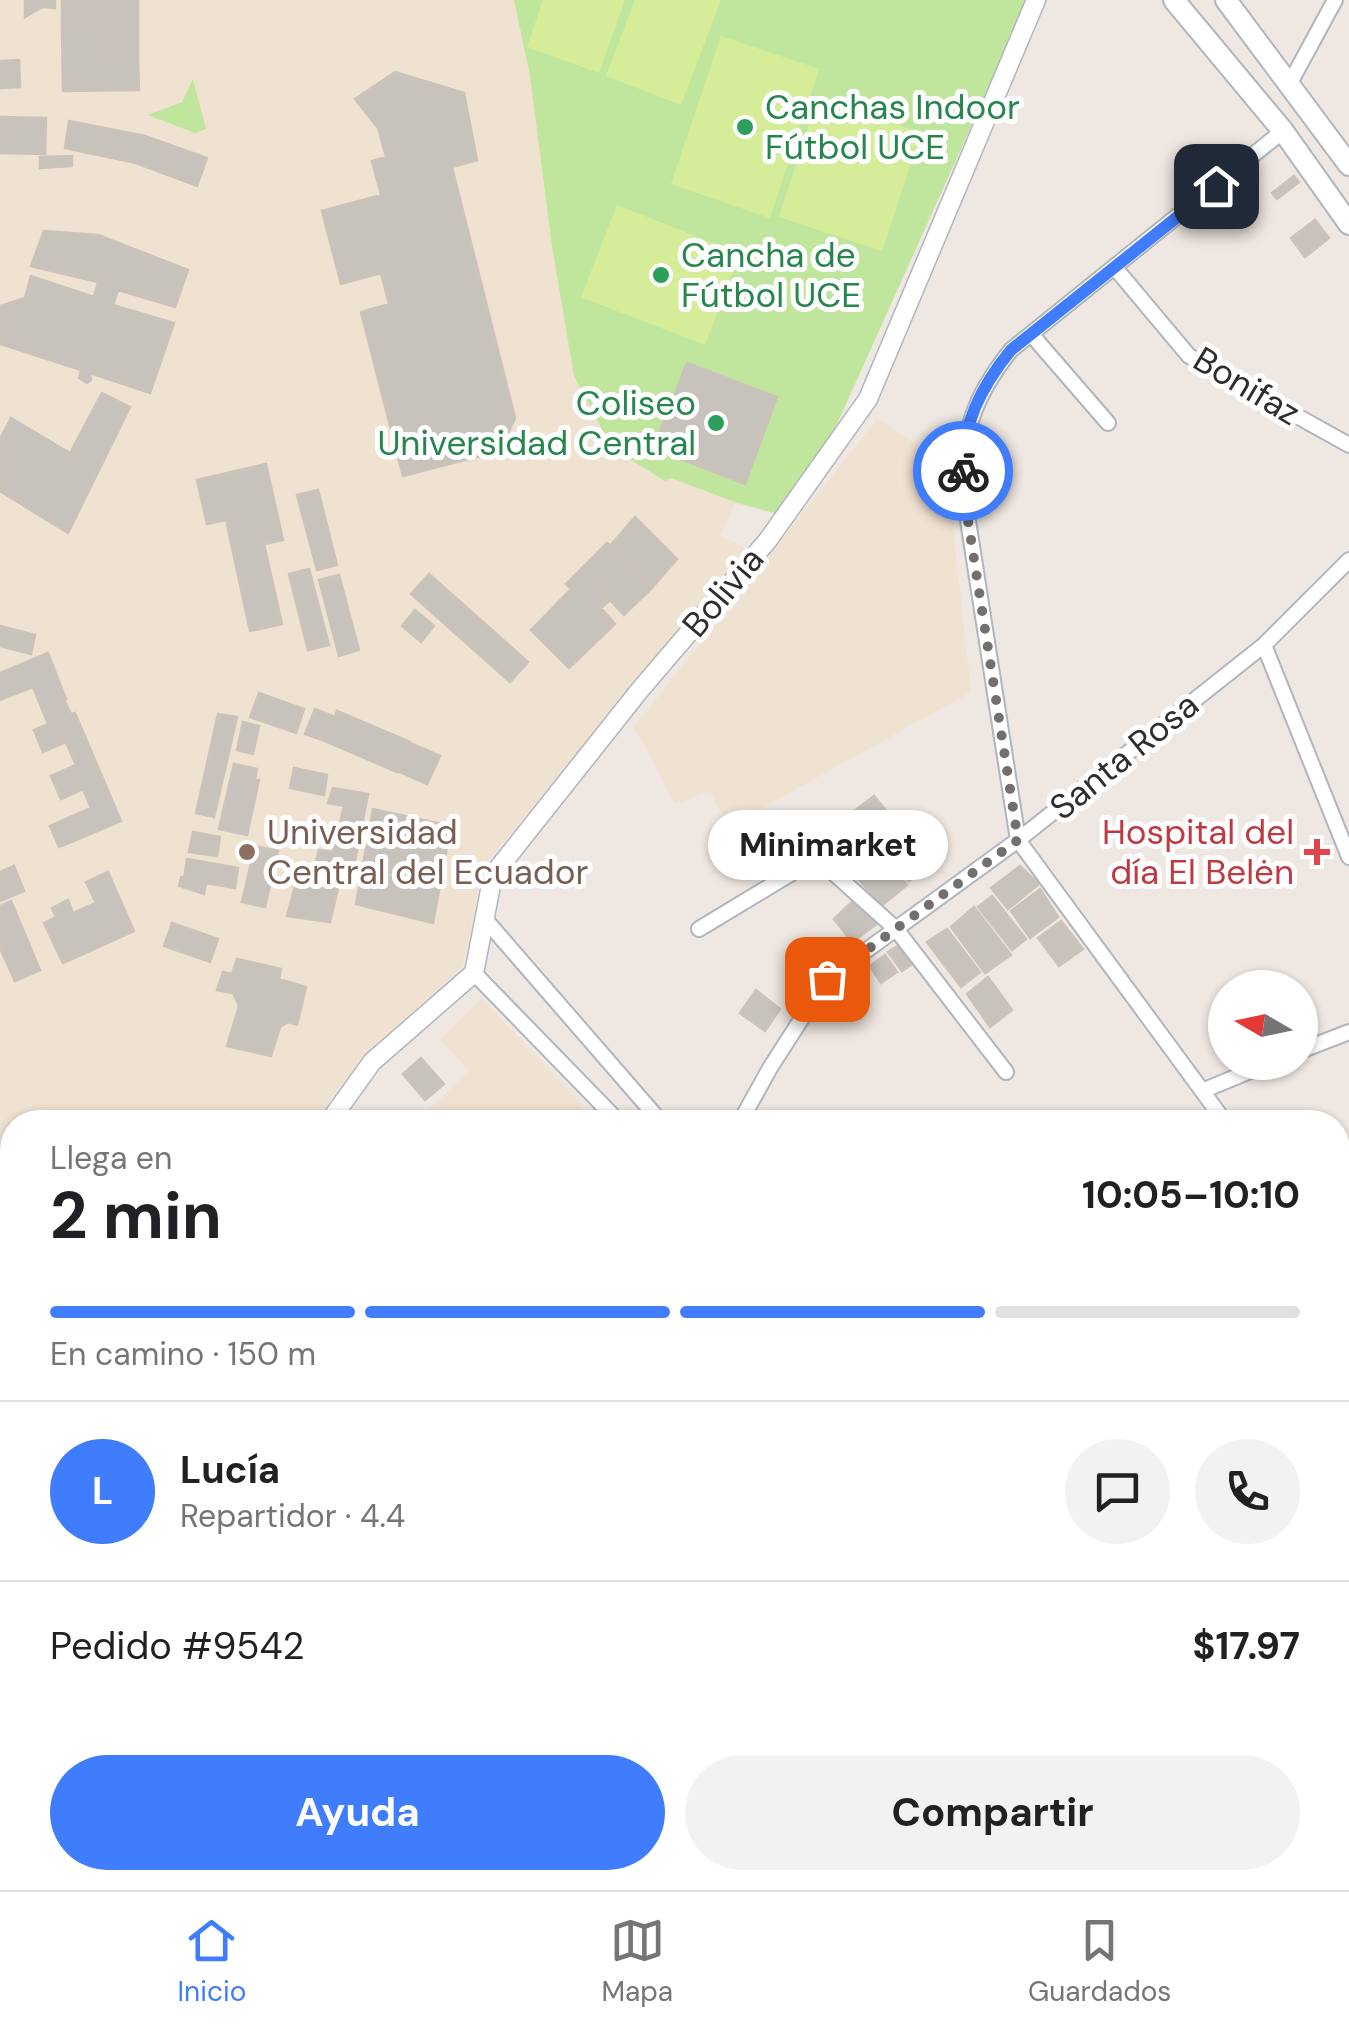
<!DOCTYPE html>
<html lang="es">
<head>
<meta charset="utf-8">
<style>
  body { margin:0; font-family:"DM Sans",sans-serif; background:#f2f2f2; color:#202124; height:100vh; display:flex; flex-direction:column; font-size:38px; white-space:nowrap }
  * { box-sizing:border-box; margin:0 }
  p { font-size:32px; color:#757577 }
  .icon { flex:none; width:55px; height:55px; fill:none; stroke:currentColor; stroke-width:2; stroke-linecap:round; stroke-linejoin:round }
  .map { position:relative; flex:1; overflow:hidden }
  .sheet { position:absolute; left:0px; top:1110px; width:1350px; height:780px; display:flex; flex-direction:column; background:#fff; border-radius:40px 40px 0 0; box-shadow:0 2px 8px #0004 }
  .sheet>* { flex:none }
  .needle { width:65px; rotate:279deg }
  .fabs { position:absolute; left:1208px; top:970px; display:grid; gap:20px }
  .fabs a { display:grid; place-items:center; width:110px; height:110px; border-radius:50%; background:#fff; box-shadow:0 2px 8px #0004; font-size:50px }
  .pin { position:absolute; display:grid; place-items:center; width:85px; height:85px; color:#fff; margin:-42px; border-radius:20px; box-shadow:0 5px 15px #0006 }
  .courier { position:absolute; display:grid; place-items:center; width:100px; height:100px; margin:-50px; border:8px solid #407dfd; border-radius:50%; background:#fff; color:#222; box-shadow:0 2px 12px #0007 }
  .bubble { position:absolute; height:70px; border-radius:35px; background:#fff; box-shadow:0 2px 8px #0004; font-size:32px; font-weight:700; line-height:70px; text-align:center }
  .head em { font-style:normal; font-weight:700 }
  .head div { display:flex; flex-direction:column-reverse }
  .head { display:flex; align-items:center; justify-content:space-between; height:170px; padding:0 50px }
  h1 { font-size:65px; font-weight:700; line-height:75px }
  .bar { display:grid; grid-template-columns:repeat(4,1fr); gap:15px 10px; align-content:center; height:120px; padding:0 50px }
  .bar i { height:12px; border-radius:8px; background:#e0e0e0 }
  .bar .current { background:#407dfd }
  .bar p { grid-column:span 4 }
  .line { display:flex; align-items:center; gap:25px; padding:0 50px; border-top:2px solid #e0e0e0 }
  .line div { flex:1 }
  .round { display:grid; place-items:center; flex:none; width:105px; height:105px; border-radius:52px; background:#f2f2f2 }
  .action { display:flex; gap:20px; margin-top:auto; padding:20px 50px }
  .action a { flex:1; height:115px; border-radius:60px; background:#407dfd; color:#fff; font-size:40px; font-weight:700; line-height:115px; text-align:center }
  .action a+a { background:#f2f2f2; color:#202124 }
  .menu { display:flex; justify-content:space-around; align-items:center; height:140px; border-top:2px solid #e0e0e0; background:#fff; font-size:28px; color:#757577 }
  .menu a { display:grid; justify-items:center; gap:5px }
  .menu .current { color:#407dfd }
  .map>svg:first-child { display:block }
  .education { fill:#f0e2d1 }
  .green { fill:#c0e69d }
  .pitch { fill:#d5ed99 }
  .building { fill:#c8c2bc; stroke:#cbc3ba; stroke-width:2.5 }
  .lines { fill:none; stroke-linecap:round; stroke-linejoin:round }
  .minor-casing { stroke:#b1b5be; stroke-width:18 }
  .tertiary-casing { stroke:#b1b5be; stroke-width:21 }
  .secondary-casing { stroke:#b1b5be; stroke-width:24 }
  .primary-casing { stroke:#c4c4c4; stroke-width:26 }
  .minor { stroke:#fff; stroke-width:14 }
  .tertiary { stroke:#fff; stroke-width:18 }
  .secondary { stroke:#fff; stroke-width:20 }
  .primary { stroke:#f3bd61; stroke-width:22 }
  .done { stroke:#726f6d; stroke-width:10; stroke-dasharray:0 18 }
  .route { stroke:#407dfd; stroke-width:12 }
  .leisure-dot { fill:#2e9e5b; stroke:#fff; stroke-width:4 }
  .education-dot { fill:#8d6e63; stroke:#fff; stroke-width:4 }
  .health-dot { fill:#e0444e; stroke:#fff; stroke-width:4 }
  .labels { text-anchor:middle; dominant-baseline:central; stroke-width:10; stroke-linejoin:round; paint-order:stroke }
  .leisure-label { font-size:35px; fill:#27864d; stroke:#fff; text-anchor:start }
  .street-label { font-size:35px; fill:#2e2e2e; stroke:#fff }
  .education-label { font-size:35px; fill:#785e54; stroke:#fff; text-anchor:start }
  .health-label { font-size:35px; fill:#be3a42; stroke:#fff; text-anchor:end }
</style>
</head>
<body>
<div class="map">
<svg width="1349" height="1890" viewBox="0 0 1349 1890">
  <rect width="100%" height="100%" fill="#efe7e1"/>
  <path class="education" d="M0 0H1028L837 424 777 514 735 503 720 535 747 549 483 867 463 966 339 1087 316 1122H12V1720L0 1722Z
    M877 419 946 461 971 692 728 827 710 791 675 804 634 727Z
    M482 998 583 1105 565 1122H423L419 1119 469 1071 440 1039Z"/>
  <path class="green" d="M514 0H1028L837 424 810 475 777 514 735 502 671 478 665 481 612 448 574 376 552 246 530 76Z
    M193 79 206 129 195 133 148 115 182 102Z
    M12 1856V1878H69L77 1890H0V1858Z
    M185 1878H1296L1307 1890H165Z"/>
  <path class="pitch" d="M543 0H625L599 73 527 47Z
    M635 0H721L681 105 606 76Z
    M721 36 819 69 770 218 671 184Z
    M817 99 921 133 882 251 779 217Z
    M617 205 740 254 705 345 581 297Z"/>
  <path class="building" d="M25 0H55V8L42 7 25 17Z
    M62 0H111L112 30 62 31Z
    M111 0H138V60H112Z
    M112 30V60H138L139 90 63 91 62 31Z
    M19 60 20 87 0 88V61Z
    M395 72 464 93 477 160 452 167 515 418 500 451 403 476 361 312 389 304 381 273 341 284 322 211 381 195 372 161 386 157 378 128 355 99Z
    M0 117 46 118 45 154 0 153Z
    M69 121 145 136 207 158 197 186 136 163 65 148Z
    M72 156V166L40 168V157Z
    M1294 176 1299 182 1277 199 1272 193Z
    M1315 220 1329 238 1305 257 1291 238Z
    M44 231 98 235 188 270 175 307 118 290 113 305 174 323 150 393 90 373 91 380 87 383 79 378 81 370 0 344V306L25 298 31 276 94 297 98 282 31 266Z
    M687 363 777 397 745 484 653 448Z
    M102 393 130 407 68 533 0 491V439L11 418 70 453Z
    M266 464 283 540 264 544 282 624 250 631 226 520 207 524 197 480Z
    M318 490 337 565 317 570 297 495Z
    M635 517 677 559 652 588 610 546Z
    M607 543 652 588 624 615 610 600 601 608 615 624 569 668 531 630 571 589 566 584Z
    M607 543 652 588 624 615 582 568Z
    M309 569 329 645 308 650 289 574Z
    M429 574 528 662 510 682 411 594Z
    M339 575 359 650 339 656 319 580Z
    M415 610 434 626 421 642 402 626Z
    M0 626 35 635 31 654 0 646Z
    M48 653 66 699 42 709 33 687 0 700V673Z
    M259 693 304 709 296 733 250 717Z
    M64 700 71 714 48 724 42 709Z
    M315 709 335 717 325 741 305 734Z
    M337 711 410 742 397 772 325 741Z
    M75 713 121 821 59 847 50 826 91 808 83 789 61 799 51 776 76 765 66 742 43 752 34 730Z
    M218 714 237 717 214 817 196 813Z
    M243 722 259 726 253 754 237 750Z
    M410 743 440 756 427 784 398 771Z
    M234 764 257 769 255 779 259 780 247 835 219 829Z
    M294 768 327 775 324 795 290 788Z
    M333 788 368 794 352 876H341L330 922 287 916 301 864 315 866 319 850 333 852 344 806 328 803Z
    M874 796 931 864 909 881 853 812Z
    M373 809 451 826 433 923 356 904Z
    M860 826 880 853 855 872 832 846Z
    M193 832 220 837 217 856 189 852Z
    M255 846 278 851 265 907 242 902Z
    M884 857 907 885 881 906 857 877Z
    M187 859 238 868 235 888 184 879Z
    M14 866 24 891 0 901V872Z
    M1020 866 1039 884 1008 909 991 888Z
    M108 872 134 931 63 963 44 923 56 917 52 908 68 900 73 913 96 903 86 882Z
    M181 877 206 883 204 894 179 886Z
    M1040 889 1058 917 1030 938 1011 911Z
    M992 896 1026 939 1012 950 978 907Z
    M856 898 881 921 852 942 834 919Z
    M11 901 40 970 15 981 0 948V906Z
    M974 907 1011 955 985 973 951 927Z
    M1061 921 1083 949 1059 966 1038 938Z
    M172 923 218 939 210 962 164 946Z
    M947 929 980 972 961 987 927 942Z
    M901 944 915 962 902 971 888 952Z
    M885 955 897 972 881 983 870 966Z
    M237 959 281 969 279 979 306 987 297 1025 288 1022 280 1027 271 1056 227 1046 239 1006 233 993 217 990 223 972 232 974Z
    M988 977 1012 1010 990 1027 967 994Z
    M756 990 780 1009 765 1031 740 1013Z
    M421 1058 444 1084 425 1100 403 1074Z
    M1338 1388 1349 1390 1344 1426 1338 1425Z
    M1338 1516 1349 1519V1575L1338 1573Z"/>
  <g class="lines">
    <defs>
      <path id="minor" d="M1290 83 1335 0
        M1116 269 1189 356 1349 445
        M1031 334 1108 423
        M1264 645 1349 857
        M484 918 661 1122
        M699 929 800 868 814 863 827 867 896 929 1006 1072
        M474 973 619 1122
        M1300 1051 1349 1032
        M1202 1091 1272 1062
        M740 1122 770 1068 827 979 1018 840 1264 645 1349 560
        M1225 1122 1018 840 964 495C962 433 972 399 1011 350L1283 131
        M1338 1236 1349 1232
        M1338 1322 1349 1324
        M1338 1358 1349 1360"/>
      <path id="tertiary" d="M329 1122 372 1062 474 973 493 875 639 691 768 540 868 399 1036 0
        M1338 1585 1349 1587
        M0 1623H12"/>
      <path id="secondary" d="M1174 0 1283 131 1349 224
        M1226 0 1349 165"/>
      <path id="primary" d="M1338 1775 1349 1785
        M0 1776 12 1775
        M1338 1809 1349 1823
        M0 1816 12 1814
        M1338 1848 1349 1862
        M1338 1877 1348 1890"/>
    </defs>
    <use href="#minor" class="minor-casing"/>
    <use href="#tertiary" class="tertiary-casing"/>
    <use href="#secondary" class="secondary-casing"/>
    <use href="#primary" class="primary-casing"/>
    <use href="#minor" class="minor"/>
    <use href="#tertiary" class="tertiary"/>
    <use href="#secondary" class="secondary"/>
    <use href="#primary" class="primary"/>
  </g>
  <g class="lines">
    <path class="done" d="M827 979 1018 840 964 495 963 471"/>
    <path class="route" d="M963 471C961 426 983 384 1011 350L1216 186"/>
  </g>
  <g class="leisure-dot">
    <circle cx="745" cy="127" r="10"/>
    <circle cx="661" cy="275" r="10"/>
    <circle cx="716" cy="423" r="10"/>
  </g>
  <circle class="education-dot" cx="247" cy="852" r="10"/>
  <path class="health-dot" d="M1312 837h10v10h10v10h-10v10h-10v-10h-10v-10h10z"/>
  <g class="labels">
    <g class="leisure-label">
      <text x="765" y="107">Canchas Indoor<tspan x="765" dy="40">Fútbol UCE</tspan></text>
      <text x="681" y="255">Cancha de<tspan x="681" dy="40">Fútbol UCE</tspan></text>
      <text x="696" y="403" text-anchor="end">Coliseo<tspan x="696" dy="40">Universidad Central</tspan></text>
    </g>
    <g class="street-label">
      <text transform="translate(1247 386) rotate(31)">Bonifaz</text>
      <text transform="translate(723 592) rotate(-50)">Bolivia</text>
      <text transform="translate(1124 756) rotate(-39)">Santa Rosa</text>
    </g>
    <g class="education-label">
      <text x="267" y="832">Universidad<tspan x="267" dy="40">Central del Ecuador</tspan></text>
    </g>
    <g class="health-label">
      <text x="1294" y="832">Hospital del<tspan x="1294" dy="40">día El Belėn</tspan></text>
    </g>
  </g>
</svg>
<div class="fabs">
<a><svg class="needle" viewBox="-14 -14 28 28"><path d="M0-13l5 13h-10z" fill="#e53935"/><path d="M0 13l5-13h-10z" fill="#757577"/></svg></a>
</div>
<div class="pin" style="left:827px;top:979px;background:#ea580c"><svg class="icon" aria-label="bag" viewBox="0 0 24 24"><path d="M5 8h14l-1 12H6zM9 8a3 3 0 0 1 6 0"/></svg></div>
<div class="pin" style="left:1216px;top:186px;background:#1f2937"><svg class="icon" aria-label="home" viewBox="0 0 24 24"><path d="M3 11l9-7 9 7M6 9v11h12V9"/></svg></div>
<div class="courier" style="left:963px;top:471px"><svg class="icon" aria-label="bike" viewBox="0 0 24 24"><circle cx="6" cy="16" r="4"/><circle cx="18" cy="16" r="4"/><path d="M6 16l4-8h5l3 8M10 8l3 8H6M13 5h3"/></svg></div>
<div class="bubble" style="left:708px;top:810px;width:240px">Minimarket</div>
<section class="sheet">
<div class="head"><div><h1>2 min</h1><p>Llega en</p></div><em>10:05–10:10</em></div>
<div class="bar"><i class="current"></i><i class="current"></i><i class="current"></i><i></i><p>En camino · 150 m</p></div>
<div class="line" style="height:180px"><b class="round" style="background:#407dfd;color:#fff">L</b><div><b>Lucía</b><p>Repartidor · 4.4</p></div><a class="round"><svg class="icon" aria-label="chat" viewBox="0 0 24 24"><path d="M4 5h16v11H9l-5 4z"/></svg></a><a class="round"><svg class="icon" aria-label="phone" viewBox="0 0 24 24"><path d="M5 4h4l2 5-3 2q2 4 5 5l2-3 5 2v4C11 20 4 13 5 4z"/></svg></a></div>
<div class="line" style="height:130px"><div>Pedido #9542</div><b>$17.97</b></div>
<div class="action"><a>Ayuda</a><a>Compartir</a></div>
</section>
</div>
<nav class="menu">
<a class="current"><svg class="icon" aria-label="home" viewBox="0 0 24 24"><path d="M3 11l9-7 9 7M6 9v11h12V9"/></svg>Inicio</a>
<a><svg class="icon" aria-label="map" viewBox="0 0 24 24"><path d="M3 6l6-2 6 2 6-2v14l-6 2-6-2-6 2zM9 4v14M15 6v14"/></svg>Mapa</a>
<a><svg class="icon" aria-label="saved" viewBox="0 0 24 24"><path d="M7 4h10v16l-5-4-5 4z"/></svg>Guardados</a>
</nav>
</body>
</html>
